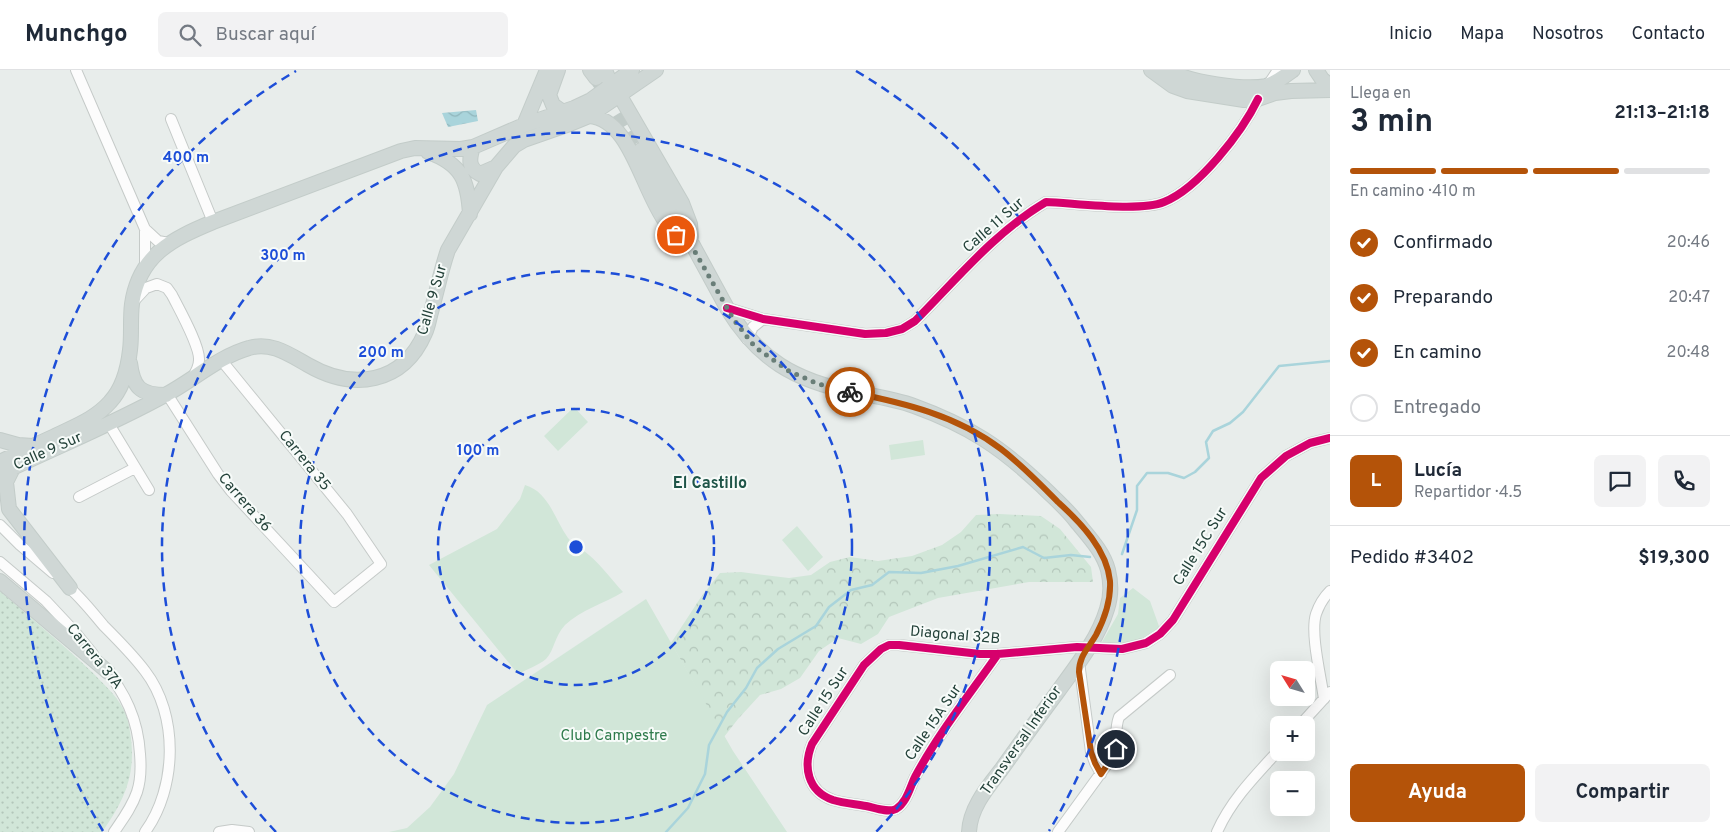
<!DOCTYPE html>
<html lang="es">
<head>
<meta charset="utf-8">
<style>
  body { margin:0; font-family:Overpass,sans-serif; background:#f2f2f3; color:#1f2937; height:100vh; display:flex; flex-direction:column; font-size:19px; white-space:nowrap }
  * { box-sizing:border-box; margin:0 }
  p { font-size:16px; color:#747a83 }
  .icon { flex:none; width:28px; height:28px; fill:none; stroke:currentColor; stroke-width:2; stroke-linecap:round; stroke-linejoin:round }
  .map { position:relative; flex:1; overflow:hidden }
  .panel { display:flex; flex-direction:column; background:#fff; width:400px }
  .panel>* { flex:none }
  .needle { width:32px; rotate:307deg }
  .controls { position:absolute; left:1270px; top:591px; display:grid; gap:10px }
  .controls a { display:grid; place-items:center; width:45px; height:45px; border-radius:8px; background:#fff; box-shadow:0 5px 20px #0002; font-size:25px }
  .pin { position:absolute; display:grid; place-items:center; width:42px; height:42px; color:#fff; margin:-21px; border:2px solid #fff; border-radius:50%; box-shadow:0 1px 5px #0007 }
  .courier { position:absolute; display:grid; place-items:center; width:50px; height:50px; margin:-25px; border:4px solid #b45309; border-radius:50%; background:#fff; color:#222; box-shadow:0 1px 6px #0007 }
  .summary em { font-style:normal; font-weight:700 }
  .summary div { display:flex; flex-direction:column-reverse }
  .summary { display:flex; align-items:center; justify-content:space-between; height:85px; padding:0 20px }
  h1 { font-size:32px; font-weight:700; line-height:38px }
  .bar { display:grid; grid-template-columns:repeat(4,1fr); gap:8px 5px; align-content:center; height:60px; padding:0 20px }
  .bar i { height:6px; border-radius:4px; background:#e0e1e3 }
  .bar .active { background:#b45309 }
  .bar p { grid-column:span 4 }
  .line { display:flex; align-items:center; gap:12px; padding:0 20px; border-top:1px solid #e0e1e3 }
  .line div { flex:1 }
  .round { display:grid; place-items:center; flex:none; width:52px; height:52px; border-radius:8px; background:#f2f2f3 }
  ol { padding:0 20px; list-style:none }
  li { display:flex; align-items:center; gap:15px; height:55px }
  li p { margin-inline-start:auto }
  li .icon { padding:5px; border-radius:50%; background:#b45309; color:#fff; stroke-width:4 }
  li:last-child { color:#747a83 }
  li i { width:28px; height:28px; border:2px solid #e0e1e3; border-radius:50% }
  .primary-button { display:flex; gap:10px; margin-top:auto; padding:10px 20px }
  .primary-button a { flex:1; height:58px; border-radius:8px; background:#b45309; color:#fff; font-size:20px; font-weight:700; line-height:58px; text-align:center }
  .primary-button a+a { background:#f2f2f3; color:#1f2937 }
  header { display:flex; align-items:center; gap:30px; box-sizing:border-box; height:70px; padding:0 25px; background:#fff; border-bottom:1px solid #e0e1e3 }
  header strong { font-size:24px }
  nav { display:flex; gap:28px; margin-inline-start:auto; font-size:18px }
  .search { width:350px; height:45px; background:#f2f2f3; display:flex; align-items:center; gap:12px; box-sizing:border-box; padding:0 18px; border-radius:8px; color:#747a83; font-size:19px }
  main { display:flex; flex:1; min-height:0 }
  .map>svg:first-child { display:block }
  .grass { fill:url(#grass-dots) }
  .forest { fill:url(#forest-crowns) }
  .green { fill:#d1e6d8 }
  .water { fill:url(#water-waves) }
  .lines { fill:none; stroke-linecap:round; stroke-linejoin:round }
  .stream { stroke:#a9d4db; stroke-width:2.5 }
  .major-tunnel { stroke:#c1cbc8; stroke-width:14; stroke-dasharray:14 7; stroke-linecap:butt }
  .minor-casing { stroke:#c5cac8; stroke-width:12 }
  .major-casing { stroke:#c3ccc9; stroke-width:16 }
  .minor { stroke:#fcfcfc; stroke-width:10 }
  .major { stroke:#cfd7d5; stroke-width:14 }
  .cycleway-casing { stroke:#f7fbf9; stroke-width:11 }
  .cycleway { stroke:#d6006c; stroke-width:8 }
  .done { stroke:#697e78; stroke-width:5; stroke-dasharray:0 9 }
  .route { stroke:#b45309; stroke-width:6 }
  .ring { fill:none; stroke:#1d4ed8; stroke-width:2.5; stroke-dasharray:9 6 }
  .labels { text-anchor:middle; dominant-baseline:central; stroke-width:4; stroke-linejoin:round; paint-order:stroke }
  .street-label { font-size:15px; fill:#24423a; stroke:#f7fbf9 }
  .park-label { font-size:15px; fill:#2d7a4b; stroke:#f7fbf9 }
  .neighbourhood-label { font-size:16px; font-weight:bold; fill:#1f5548; stroke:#f7fbf9 }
  .centre { fill:#1d4ed8; stroke:#f7fbf9; stroke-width:2.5 }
  .ring-label { font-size:15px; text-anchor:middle; font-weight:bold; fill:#1d4ed8; stroke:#f7fbf9; stroke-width:4; stroke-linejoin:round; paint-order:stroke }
</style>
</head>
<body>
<header>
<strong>Munchgo</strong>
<div class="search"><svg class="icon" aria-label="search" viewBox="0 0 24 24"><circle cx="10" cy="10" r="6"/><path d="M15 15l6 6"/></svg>Buscar aquí</div>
<nav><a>Inicio</a><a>Mapa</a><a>Nosotros</a><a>Contacto</a></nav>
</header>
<main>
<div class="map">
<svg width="1330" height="762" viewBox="0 0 1330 762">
  <defs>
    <pattern id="grass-dots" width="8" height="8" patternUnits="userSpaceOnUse" patternTransform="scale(1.25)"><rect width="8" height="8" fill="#d1e6d8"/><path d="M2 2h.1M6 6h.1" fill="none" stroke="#b3c6ba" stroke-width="1.8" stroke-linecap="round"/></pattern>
    <pattern id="forest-crowns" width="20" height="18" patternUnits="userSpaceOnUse" patternTransform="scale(1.25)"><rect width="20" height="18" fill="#d1e6d8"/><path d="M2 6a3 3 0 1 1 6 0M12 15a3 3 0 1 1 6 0" fill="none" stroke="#b3c6ba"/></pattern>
    <pattern id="water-waves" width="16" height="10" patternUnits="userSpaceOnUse" patternTransform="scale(1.25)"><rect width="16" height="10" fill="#a9d4db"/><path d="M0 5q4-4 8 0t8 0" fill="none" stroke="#91b7bd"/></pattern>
  </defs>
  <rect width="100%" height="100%" fill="#e8edeb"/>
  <path class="grass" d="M0 521C32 549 65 576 95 605 104 615 116 625 122 637 127 644 129 654 130 662 137 703 125 730 102 762H0Z"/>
  <path class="forest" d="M1000 444 1041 446 1060 459 1091 497 1093 512H1029L938 528 889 547 878 564 861 574 838 568 819 581 800 608 781 619 760 625 738 649 724 667 671 573 701 527 720 503 741 502 789 508 811 505 830 492 850 487 878 491 912 486 942 475 961 462 976 445Z"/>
  <path class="green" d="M574 337 588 352 558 381 544 366Z
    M923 370 925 385 891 390 889 375Z
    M525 415C549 422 555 450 568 468 574 475 582 479 589 485 602 496 612 510 623 522 605 533 581 540 565 555 554 567 555 579 546 589 539 595 526 600 518 604L429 495 497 459 520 429Z
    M797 456 823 487 808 501 782 470Z
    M1133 518 1150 531 1160 559 1143 571 1119 574 1102 572 1118 544 1120 528Z
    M646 529 733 681 787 762H389L407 758 430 737 454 704 487 635Z"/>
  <path class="water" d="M476 40 478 51 448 57 442 43Z"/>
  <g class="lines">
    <path class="stream" d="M1122 484 1137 440V416L1147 403H1168L1184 408 1195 402 1209 388 1206 372 1213 361 1230 353 1243 342 1279 296 1330 291
      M666 762 688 738 705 704 709 675 727 642 746 618 757 598 778 579 816 556 829 537 851 520 872 515 889 502 921 503 958 496 1023 477 1044 488 1071 485 1090 487"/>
    <path class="major-tunnel" d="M596 8 618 42 641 80"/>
    <defs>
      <path id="minor" d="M76 0 145 159 158 171 169 173
        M1268 15 1278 0
        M171 49 213 152
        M145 159V197
        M133 232 146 218 157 214 167 218 172 225C179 239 200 276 199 290 199 297 196 302 192 308
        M728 238 763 249 865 264 886 263 902 259 915 251C956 210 995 162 1046 132 1074 133 1140 142 1164 132 1199 118 1242 62 1258 29
        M747 269 753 257 763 249
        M167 324 218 404 231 421 334 532 381 494 347 444 222 291
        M109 354 149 420
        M79 427 135 398
        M0 455 20 475 53 503
        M0 492 46 531 75 562 93 584
        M65 514C80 526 92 542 104 556 118 570 133 585 145 601 179 645 177 718 145 762
        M998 584C970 624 938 664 915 707 910 717 907 732 896 739 888 743 875 738 866 736 855 734 843 733 833 730 807 721 803 696 812 674L864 595 881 579 889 575H899L980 584H998L1077 577 1122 579 1146 573 1160 564 1173 550 1261 408 1286 386 1310 373 1330 368
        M1079 592 1091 682 1095 693 1101 704
        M104 597C125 623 138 649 140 684 141 696 141 710 137 722 132 737 123 749 114 762
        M1324 629C1321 607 1310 563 1316 544 1319 535 1324 527 1330 521
        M1300 655 1330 622
        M219 762 232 760 249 762
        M1058 762 1114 685C1118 672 1114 660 1119 647L1170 605
        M1217 762C1231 730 1256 705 1279 680"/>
      <path id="major" d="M558 0 549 25 553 35 563 42
        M590 0 596 8
        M605 0 611 15
        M1151 0 1173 16 1187 21 1244 30 1258 29 1275 23 1291 21 1330 20
        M1170 0C1187 13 1246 20 1266 16 1276 13 1285 6 1293 0
        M1316 0 1322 9 1330 16
        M620 26 682 133 690 154 691 167
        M589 46C641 50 643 154 690 173
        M524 55 547 0
        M473 77C469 89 468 98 480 104L496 97
        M641 80 727 238C758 289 795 311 853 322 873 326 895 329 914 336 969 356 1001 377 1043 417 1054 428 1066 438 1076 451 1088 466 1103 481 1108 500 1111 512 1111 527 1107 539 1098 569 1077 595 1059 620 1039 647 1020 673 1001 700 987 718 970 738 969 762
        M428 82C462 94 468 111 470 144
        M130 293C133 317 140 325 166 325
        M0 370 18 375 33 376
        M0 392C18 383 37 374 55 366 75 356 95 349 110 332 123 318 128 298 130 280 132 265 130 249 132 234 139 185 172 169 213 152L401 81 415 78 461 79 473 77 524 55 574 38 591 30 632 0
        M13 398 6 412 9 439 70 518
        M0 404C56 377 113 354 167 324 193 310 220 286 249 278 271 271 290 285 308 295 353 321 403 314 425 263 428 257 429 249 431 242 437 221 441 200 448 180L496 97 514 76 524 70 567 55 589 46 656 0
        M0 511 108 602"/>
    </defs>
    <use href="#minor" class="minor-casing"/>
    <use href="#major" class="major-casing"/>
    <use href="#minor" class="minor"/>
    <use href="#major" class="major"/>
    <defs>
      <path id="cycleway" d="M727 238 763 249 865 264 886 263 902 259 915 251C956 210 995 162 1046 132 1074 133 1140 142 1164 132 1199 118 1242 62 1258 29
        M998 584C970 624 938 664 915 707 910 717 907 732 896 739 888 743 875 738 866 736 855 734 843 733 833 730 807 721 803 696 812 674L864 595 881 579 889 575H899L980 584H998L1077 577 1122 579 1146 573 1160 564 1173 550 1261 408 1286 386 1310 373 1330 368"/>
    </defs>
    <use href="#cycleway" class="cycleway-casing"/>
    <use href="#cycleway" class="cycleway"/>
  </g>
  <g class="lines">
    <path class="done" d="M676 165 690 173 734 250 755 277 789 301 818 314 850 322"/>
    <path class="route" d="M850 322C904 333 956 345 1001 379 1022 395 1040 414 1059 433 1081 453 1107 480 1110 511 1111 530 1105 548 1096 565 1088 579 1079 586 1079 602L1091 682 1095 693 1101 704 1114 685 1116 679"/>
  </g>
  <g class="ring">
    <circle cx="576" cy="477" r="138"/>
    <circle cx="576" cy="477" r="276"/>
    <path d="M276 762A414 414 0 1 1 876 762"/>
    <path d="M103 761A552 552 0 0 1 296 1M856 1A552 552 0 0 1 1049 761"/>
  </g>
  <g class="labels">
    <g class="street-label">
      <text transform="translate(994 156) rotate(-41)">Calle 11 Sur</text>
      <text transform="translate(433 230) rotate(-74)">Calle 9 Sur</text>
      <text transform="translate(48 382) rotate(-24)">Calle 9 Sur</text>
      <text transform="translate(304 391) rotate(51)">Carrera 35</text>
      <text transform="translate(244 433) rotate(49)">Carrera 36</text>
      <text transform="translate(1201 477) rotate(-58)">Calle 15C Sur</text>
      <text transform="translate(955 566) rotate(5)">Diagonal 32B</text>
      <text transform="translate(94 587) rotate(51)">Carrera 37A</text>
      <text transform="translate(824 632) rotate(-57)">Calle 15 Sur</text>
      <text transform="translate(934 653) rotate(-56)">Calle 15A Sur</text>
      <text transform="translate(1022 671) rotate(-55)">Transversal Inferior</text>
    </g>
    <g class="park-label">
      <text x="614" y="666">Club Campestre</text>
    </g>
    <g class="neighbourhood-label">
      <text x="710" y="414">El Castillo</text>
    </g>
  </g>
  <circle cx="576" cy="477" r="8" class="centre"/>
  <g class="ring-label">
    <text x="186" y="92">400 m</text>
    <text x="283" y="190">300 m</text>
    <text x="381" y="287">200 m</text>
    <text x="478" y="385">100 m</text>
  </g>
</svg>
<div class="controls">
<a><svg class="needle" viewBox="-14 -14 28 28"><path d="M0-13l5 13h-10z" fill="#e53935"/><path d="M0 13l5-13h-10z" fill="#747a83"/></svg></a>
<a>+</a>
<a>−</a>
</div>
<div class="pin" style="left:676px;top:165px;background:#ea580c"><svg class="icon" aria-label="bag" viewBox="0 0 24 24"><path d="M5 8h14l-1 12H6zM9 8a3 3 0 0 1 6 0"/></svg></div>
<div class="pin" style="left:1116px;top:679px;background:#1f2937"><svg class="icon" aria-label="home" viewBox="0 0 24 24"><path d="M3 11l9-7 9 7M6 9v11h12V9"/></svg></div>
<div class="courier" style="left:850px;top:322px"><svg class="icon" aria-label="bike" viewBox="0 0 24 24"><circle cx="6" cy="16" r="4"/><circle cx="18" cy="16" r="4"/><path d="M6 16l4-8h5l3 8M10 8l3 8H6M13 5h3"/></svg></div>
</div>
<section class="panel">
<div class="summary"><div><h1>3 min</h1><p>Llega en</p></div><em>21:13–21:18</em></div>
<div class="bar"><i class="active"></i><i class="active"></i><i class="active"></i><i></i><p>En camino · 410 m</p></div>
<ol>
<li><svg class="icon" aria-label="check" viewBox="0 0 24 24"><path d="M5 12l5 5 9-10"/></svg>Confirmado<p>20:46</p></li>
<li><svg class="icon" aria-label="check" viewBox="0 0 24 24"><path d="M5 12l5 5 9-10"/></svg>Preparando<p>20:47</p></li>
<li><svg class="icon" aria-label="check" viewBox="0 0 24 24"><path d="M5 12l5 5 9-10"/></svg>En camino<p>20:48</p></li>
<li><i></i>Entregado</li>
</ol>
<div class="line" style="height:90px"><b class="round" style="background:#b45309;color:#fff">L</b><div><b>Lucía</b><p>Repartidor · 4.5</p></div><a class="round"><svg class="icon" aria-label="chat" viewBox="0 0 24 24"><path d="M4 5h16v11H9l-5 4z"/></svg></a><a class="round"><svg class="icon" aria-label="phone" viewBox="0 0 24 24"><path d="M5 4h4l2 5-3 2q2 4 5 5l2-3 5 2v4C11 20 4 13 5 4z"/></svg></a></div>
<div class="line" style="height:65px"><div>Pedido #3402</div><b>$19,300</b></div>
<div class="primary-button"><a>Ayuda</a><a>Compartir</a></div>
</section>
</main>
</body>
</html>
